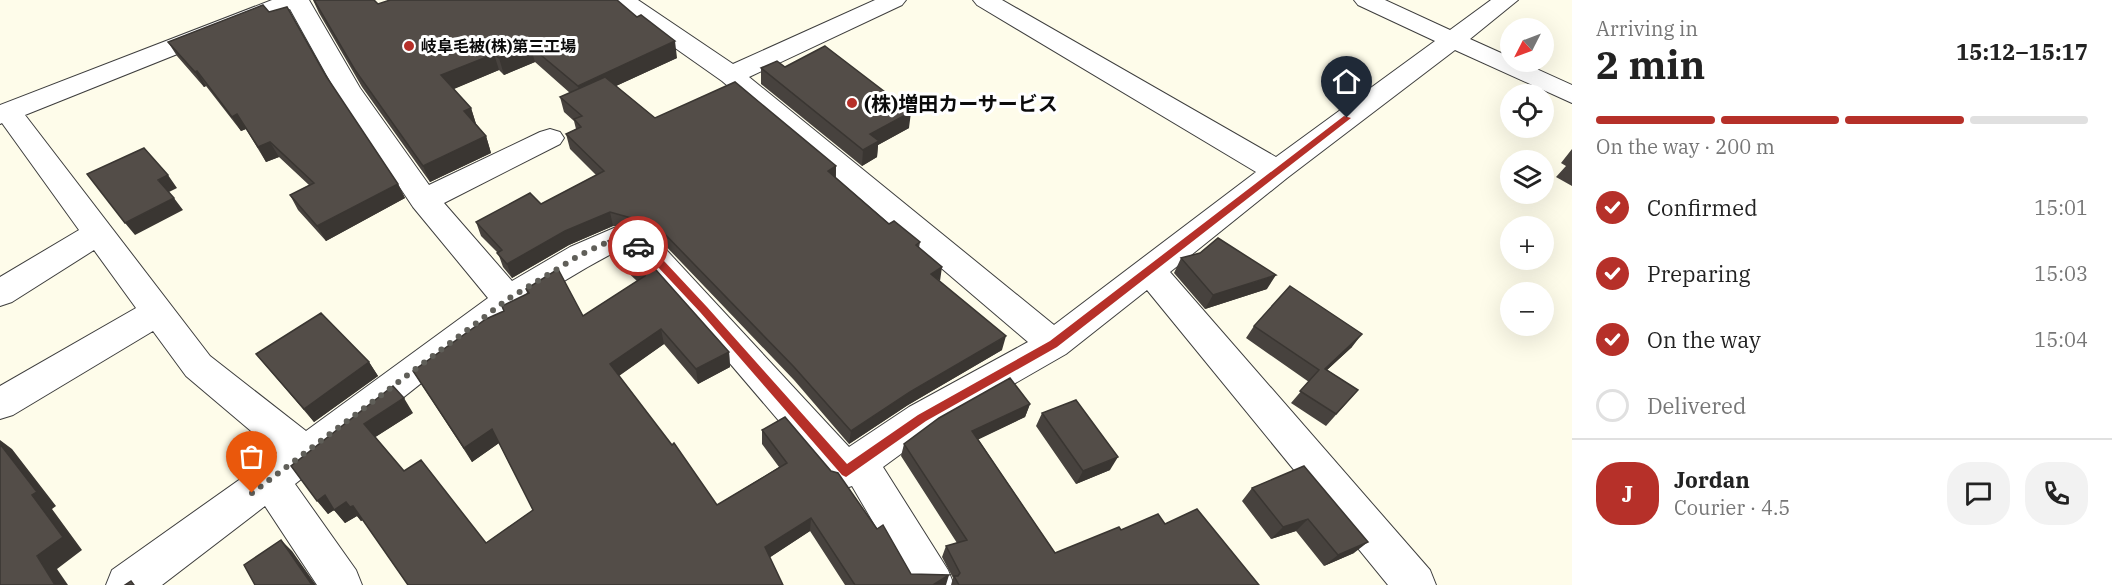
<!DOCTYPE html>
<html lang="en">
<head>
<meta charset="utf-8">
<style>
  body { margin:0; font-family:"IBM Plex Serif","Noto Sans JP",serif; background:#f2f2f2; color:#222; height:100vh; display:flex; flex-direction:column; font-size:22px; white-space:nowrap }
  * { box-sizing:border-box; margin:0 }
  p { font-size:20px; color:#767676 }
  .icon { flex:none; width:33px; height:33px; fill:none; stroke:currentColor; stroke-width:2; stroke-linecap:round; stroke-linejoin:round }
  .map { position:relative; flex:1; overflow:hidden }
  .sheet { display:flex; flex-direction:column; background:#fff; width:540px }
  .sheet>* { flex:none }
  .needle { width:39px; rotate:228deg }
  .controls { position:absolute; left:1500px; top:18px; display:grid; gap:12px }
  .controls a { display:grid; place-items:center; width:54px; height:54px; border-radius:50%; background:#fff; box-shadow:0 6px 24px #0002; font-size:30px }
  .pin { position:absolute; display:grid; place-items:center; width:51px; height:51px; color:#fff; margin:-62px -26px; border-radius:50% 50% 50% 0; rotate:-45deg; box-shadow:0 0 6px #0007 }
  .pin .icon { rotate:45deg }
  .courier { position:absolute; display:grid; place-items:center; width:60px; height:60px; margin:-30px; border:4px solid #b63029; border-radius:50%; background:#fff; color:#222; box-shadow:0 2px 8px #0007 }
  .overview em { font-style:normal; font-weight:700 }
  .overview div { display:flex; flex-direction:column-reverse }
  .overview { display:flex; align-items:center; justify-content:space-between; height:102px; padding:0 24px }
  h1 { font-size:39px; font-weight:700; line-height:45px }
  .bar { display:grid; grid-template-columns:repeat(4,1fr); gap:9px 6px; align-content:center; height:72px; padding:0 24px }
  .bar i { height:8px; border-radius:4px; background:#e0e0e0 }
  .bar .current { background:#b63029 }
  .bar p { grid-column:span 4 }
  .line { display:flex; align-items:center; gap:15px; padding:0 24px; border-top:2px solid #e0e0e0 }
  .line div { flex:1 }
  .round { display:grid; place-items:center; flex:none; width:63px; height:63px; border-radius:24px; background:#f2f2f2 }
  ol { padding:0 24px; list-style:none }
  li { display:flex; align-items:center; gap:18px; height:66px }
  li p { margin-inline-start:auto }
  li .icon { padding:6px; border-radius:50%; background:#b63029; color:#fff; stroke-width:4 }
  li:last-child { color:#767676 }
  li i { width:33px; height:33px; border:3px solid #e0e0e0; border-radius:50% }
  main { display:flex; flex:1; min-height:0 }
  .map>svg:first-child { display:block }
  .lines { fill:none; stroke-linecap:round; stroke-linejoin:round }
  .minor-casing { stroke:#3e3e3e; stroke-width:2 }
  .minor { fill:#fff; fill-rule:evenodd }
  .wall { fill:#47423e }
  .shaded-wall { fill:#3a3632 }
  .building { fill:#534d48; stroke:#3a3632; stroke-width:1.5 }
  .route { fill:#b63029 }
  .done { stroke:#605f59; stroke-width:6; stroke-dasharray:0 10.8 }
  .poi-dot { fill:#b63029; stroke:#fff; stroke-width:2 }
  .labels { text-anchor:middle; dominant-baseline:central; stroke-width:6; stroke-linejoin:round; paint-order:stroke }
  .far-poi-label { font-size:16px; font-weight:bold; fill:#0b0b0b; stroke:#fff; text-anchor:start }
  .poi-label { font-size:20px; font-weight:bold; fill:#0b0b0b; stroke:#fff; text-anchor:start }
</style>
</head>
<body>
<main>
<div class="map">
<svg width="1572" height="585" viewBox="0 0 1572 585">
  <rect width="100%" height="100%" fill="#fefcea"/>
  <g class="lines">
    <defs>
      <path id="minor" d="M272 0H309L360 88 429 185 540 132 550 129 560 132 564 138 560 144 444 203 512 281 570 247 614 228 658 241 849 447 909 407 1028 342 722 81 614 5 610 0H638L733 64 875 0H906L902 5 749 77 1054 325 1256 172 977 5 973 0H1002L1276 157 1435 41 1358 5 1354 0H1385L1450 30 1491 0H1518L1470 39 1510 57V62H1521L1572 85V103L1455 50 1287 178 1170 272 1430 570 1436 585H1388L1147 290 1066 354 935 429 883 467 948 570 954 585H910L852 486 846 488 832 483 692 319 636 257 617 251C499 312 399 403 295 484L356 570 362 585H317L265 506 162 585H106L112 570 277 453 186 376 153 331 13 415 0 419V386L136 308 94 250 12 302 0 306V277L79 230 2 123 0 124V105ZM290 9 335 90 413 207 488 298 306 431 210 356 25 115Z"/>
    </defs>
    <use href="#minor" class="minor-casing"/>
    <use href="#minor" class="minor"/>
  </g>
  <path class="wall" d="M313 0 378 4 677 58 616 86 655 118 836 166V178L889 224 920 242 919 248 939 281 1002 350 908 405 849 444 794 380 659 239 613 226 569 245 512 278 503 267 498 253 481 236 476 222 541 204 596 175 570 149 566 134 576 129 574 121 564 112 560 97 570 93 535 62 504 75 499 70 453 89 471 108 476 124 486 136 491 153 430 182 362 87 319 13Z
    M168 42 326 76 398 184 405 198 326 241 298 210 290 195 309 185 279 157 266 162 246 129 241 131 206 86 204 87 177 56Z
    M785 67 909 128 878 145 877 157 862 166 761 84V68Z
    M1572 149V186L1556 177 1566 166 1561 163Z
    M608 241 729 352 730 367 698 384 664 344 619 376 717 505 779 467 762 444V430L877 529 911 574 946 585H845L810 531 770 557 408 585 363 520 361 521 357 516 345 523 334 510 328 514 291 466 413 413 375 437 404 471 486 543 533 510 499 443 472 462 422 385 413 371 504 311 527 293 526 289 583 316 637 281 611 257Z
    M1181 258 1267 289 1205 309 1174 273Z
    M1254 326 1352 347 1327 370 1358 390 1326 426 1291 403 1309 382 1246 338Z
    M256 354 369 362 378 376 314 422Z
    M1030 404 1025 417 978 439 1055 553 1121 530 1165 524 1259 585H951L953 578 942 557 946 546 957 543 901 456 904 444Z
    M1042 413 1110 470 1076 484 1036 426Z
    M1304 466 1354 553 1324 566 1296 531 1271 539 1242 501 1252 488Z"/>
  <path class="shaded-wall" d="M675 41 677 58 581 102 578 86Z
    M530 46 535 62 504 75 499 58Z
    M494 54 499 70 447 92 441 75Z
    M197 71 206 86 204 87 195 72Z
    M471 108 476 124 470 127 464 111Z
    M911 112 909 128 878 145 877 157 862 166 863 150 870 134Z
    M237 114 246 129 241 131 232 117Z
    M486 136 491 153 430 182 423 166Z
    M270 142 279 157 266 162 258 147Z
    M836 166 835 181 828 171Z
    M168 175 177 188 167 193 158 180Z
    M398 184 405 198 326 241 317 226Z
    M174 198 183 210 135 235 125 223Z
    M610 212 613 226 569 245 512 278 507 264 565 231Z
    M942 267 940 281 931 274Z
    M1276 275 1267 289 1205 309 1213 295Z
    M661 329 664 344 614 379 610 364Z
    M1362 334 1352 347 1315 381 1325 369Z
    M1006 336 1002 350 908 405 849 444 851 431 910 392Z
    M729 352 730 367 698 384 696 369Z
    M369 362 378 376 314 422 304 409Z
    M404 398 413 413 374 438 364 424Z
    M1030 404 1025 417 969 444 972 431Z
    M492 429 499 443 472 462 464 448Z
    M0 440 12 449 56 506 52 509 82 550 57 569 68 585H55L37 556 0 444Z
    M1118 457 1110 470 1076 484 1083 471Z
    M325 495 346 502 353 506 364 519 361 521 357 516 345 523 334 510 328 514 317 501Z
    M811 518 810 531 766 560 765 547Z
    M1308 519 1296 531 1271 539 1283 527Z
    M281 540 292 551 316 585H312Z
    M1368 542 1354 553 1324 566 1338 555Z
    M949 575 946 585H933Z"/>
  <path class="building" d="M314 0H374L378 4 390 0H617L637 17 641 15 675 41 578 86 530 46 499 58 494 54 441 75 471 108 464 111 486 136 423 166 355 70Z
    M263 5 269 12 287 7 326 76 398 184 317 226 290 195 314 183 270 142 258 147 237 114 232 117 197 71 195 72 168 42Z
    M825 46 911 112 870 134 879 141 863 150 761 68 777 61 785 67Z
    M605 77 655 118 735 82 836 166 828 171 889 224 894 221 920 242 916 245 942 267 931 274 1006 336 910 392 851 431 794 367 656 225 610 212 565 231 507 264 497 253 502 250 476 222 530 193 541 204 604 171 566 134 581 127 574 119 582 116 560 97Z
    M144 148 168 175 158 180 174 198 125 223 87 174Z
    M614 238 632 243 729 352 696 369 661 329 610 364 672 445 674 443 717 505 787 463 762 430 785 417 831 471 838 473 877 529 883 525 911 574 949 575 933 585H855L811 518 765 547 783 585H408L353 506 350 507 346 502 334 510 325 495 317 501 291 466 393 386 404 398 364 424 404 471 421 460 486 543 533 510 492 429 464 448 413 371 486 319 504 311 502 306 529 293 526 289 558 269 583 316 645 276 608 241Z
    M1218 238 1276 275 1213 295 1181 258 1200 253Z
    M1290 286 1362 334 1325 369 1358 390 1336 414 1300 391 1319 370 1254 326Z
    M321 313 369 362 304 409 256 354Z
    M1010 378 1030 404 972 431 1055 553 1119 527 1121 530 1158 514 1165 524 1197 509 1259 585H959L954 576H958L960 573 946 546 967 540 904 444 939 418Z
    M1076 400 1118 457 1083 471 1042 413Z
    M0 444 37 492 32 495 63 537 37 556 55 585H0Z
    M1304 466 1368 542 1338 555 1308 519 1283 527 1252 488Z
    M281 540 312 585H255L244 565Z
    M131 581 134 585H125Z"/>
  <path class="route" d="M1344 116 1351 118 1057 347 926 421 846 477 842 475 700 312 643 251 633 246 638 243 650 246 707 307 847 464 918 415 1050 341Z"/>
  <g class="lines">
    <path class="done" d="M252 493 508 299 580 255 614 239 638 246"/>
  </g>
  <g class="poi-dot">
    <circle cx="409" cy="46" r="6"/>
    <circle cx="852" cy="103" r="6"/>
  </g>
  <g class="labels">
    <g class="far-poi-label">
      <text x="421" y="46">岐阜毛被(株)第三工場</text>
    </g>
    <g class="poi-label">
      <text x="864" y="103">(株)増田カーサービス</text>
    </g>
  </g>
</svg>
<div class="controls">
<a><svg class="needle" viewBox="-14 -14 28 28"><path d="M0-13l5 13h-10z" fill="#e53935"/><path d="M0 13l5-13h-10z" fill="#767676"/></svg></a>
<a><svg class="icon" aria-label="locate" viewBox="0 0 24 24"><circle cx="12" cy="12" r="6"/><path d="M12 2v4M12 18v4M2 12h4M18 12h4"/></svg></a>
<a><svg class="icon" aria-label="layers" viewBox="0 0 24 24"><path d="M12 4l9 5-9 5-9-5zM3 14l9 5 9-5"/></svg></a>
<a>+</a>
<a>−</a>
</div>
<div class="pin" style="left:252px;top:493px;background:#ea580c"><svg class="icon" aria-label="bag" viewBox="0 0 24 24"><path d="M5 8h14l-1 12H6zM9 8a3 3 0 0 1 6 0"/></svg></div>
<div class="pin" style="left:1347px;top:118px;background:#1f2937"><svg class="icon" aria-label="home" viewBox="0 0 24 24"><path d="M3 11l9-7 9 7M6 9v11h12V9"/></svg></div>
<div class="courier" style="left:638px;top:246px"><svg class="icon" aria-label="car" viewBox="0 0 24 24"><path d="M5 17H2v-5l4-1 3-4h7l3 4 3 1v5h-3M9 17h6M6 11h13"/><circle cx="7" cy="17" r="2"/><circle cx="17" cy="17" r="2"/></svg></div>
</div>
<section class="sheet">
<div class="overview"><div><h1>2 min</h1><p>Arriving in</p></div><em>15:12–15:17</em></div>
<div class="bar"><i class="current"></i><i class="current"></i><i class="current"></i><i></i><p>On the way · 200 m</p></div>
<ol>
<li><svg class="icon" aria-label="check" viewBox="0 0 24 24"><path d="M5 12l5 5 9-10"/></svg>Confirmed<p>15:01</p></li>
<li><svg class="icon" aria-label="check" viewBox="0 0 24 24"><path d="M5 12l5 5 9-10"/></svg>Preparing<p>15:03</p></li>
<li><svg class="icon" aria-label="check" viewBox="0 0 24 24"><path d="M5 12l5 5 9-10"/></svg>On the way<p>15:04</p></li>
<li><i></i>Delivered</li>
</ol>
<div class="line" style="height:108px"><b class="round" style="background:#b63029;color:#fff">J</b><div><b>Jordan</b><p>Courier · 4.5</p></div><a class="round"><svg class="icon" aria-label="chat" viewBox="0 0 24 24"><path d="M4 5h16v11H9l-5 4z"/></svg></a><a class="round"><svg class="icon" aria-label="phone" viewBox="0 0 24 24"><path d="M5 4h4l2 5-3 2q2 4 5 5l2-3 5 2v4C11 20 4 13 5 4z"/></svg></a></div>
</section>
</main>
</body>
</html>
